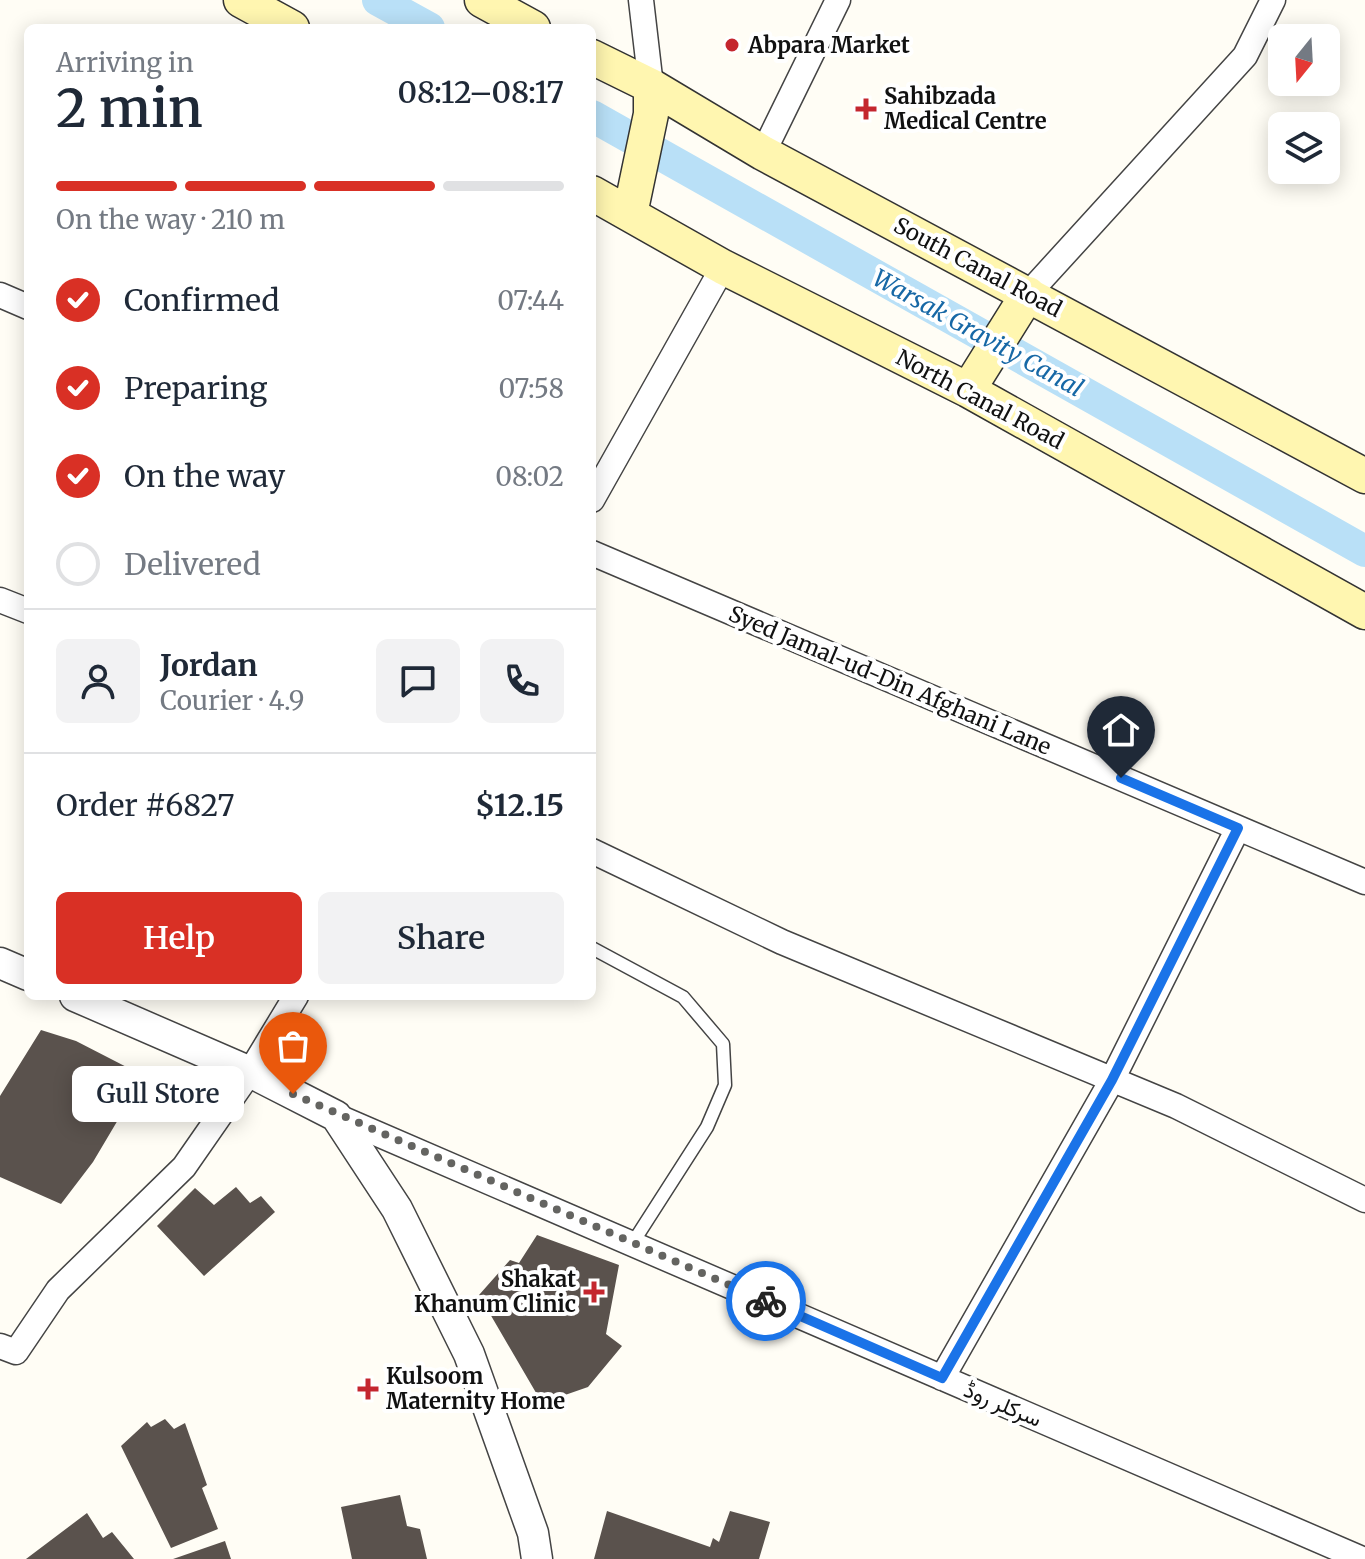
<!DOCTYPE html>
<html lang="en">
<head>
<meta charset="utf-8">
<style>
  body { margin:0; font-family:Merriweather,Vazirmatn,serif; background:#f2f2f3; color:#1f2937; height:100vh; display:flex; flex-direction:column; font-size:30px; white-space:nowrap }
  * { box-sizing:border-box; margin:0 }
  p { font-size:26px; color:#747a83 }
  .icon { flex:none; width:44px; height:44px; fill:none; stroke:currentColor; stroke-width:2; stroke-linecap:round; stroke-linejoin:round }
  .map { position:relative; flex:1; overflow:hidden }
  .drawer { position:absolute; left:24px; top:24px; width:572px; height:976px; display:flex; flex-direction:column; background:#fff; border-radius:12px; box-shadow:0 4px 20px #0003 }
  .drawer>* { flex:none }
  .needle { width:52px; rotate:198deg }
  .buttons { position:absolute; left:1268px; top:24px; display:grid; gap:16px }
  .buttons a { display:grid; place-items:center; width:72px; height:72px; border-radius:12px; background:#fff; box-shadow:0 4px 20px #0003; font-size:40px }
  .pin { position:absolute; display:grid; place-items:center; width:68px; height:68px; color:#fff; margin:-82px -34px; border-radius:50% 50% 50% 0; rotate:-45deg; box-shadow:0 0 8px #0007 }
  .pin .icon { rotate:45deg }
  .courier { position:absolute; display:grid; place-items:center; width:80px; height:80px; margin:-40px; border:6px solid #1a73e8; border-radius:50%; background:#fff; color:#222; box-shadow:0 2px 10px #0007 }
  .bubble { position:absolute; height:56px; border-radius:12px; background:#fff; box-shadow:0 4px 20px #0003; font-size:26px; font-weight:600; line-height:56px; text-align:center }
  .headline em { font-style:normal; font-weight:600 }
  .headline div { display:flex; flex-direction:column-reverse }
  .headline { display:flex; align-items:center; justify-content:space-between; height:136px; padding:0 32px }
  h1 { font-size:52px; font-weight:600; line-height:60px }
  .bar { display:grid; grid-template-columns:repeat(4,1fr); gap:12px 8px; align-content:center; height:96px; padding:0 32px }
  .bar i { height:10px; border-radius:6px; background:#e0e1e3 }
  .bar .active { background:#d93025 }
  .bar p { grid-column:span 4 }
  .line { display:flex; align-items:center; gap:20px; padding:0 32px; border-top:2px solid #e0e1e3 }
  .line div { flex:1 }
  .round { display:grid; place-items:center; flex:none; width:84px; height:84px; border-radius:12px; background:#f2f2f3 }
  ol { padding:0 32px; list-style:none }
  li { display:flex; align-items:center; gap:24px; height:88px }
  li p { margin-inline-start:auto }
  li .icon { padding:8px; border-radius:50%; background:#d93025; color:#fff; stroke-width:4 }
  li:last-child { color:#747a83 }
  li i { width:44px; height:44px; border:4px solid #e0e1e3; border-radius:50% }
  .cta { display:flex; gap:16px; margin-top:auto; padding:16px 32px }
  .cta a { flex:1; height:92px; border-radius:12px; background:#d93025; color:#fff; font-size:32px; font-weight:600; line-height:92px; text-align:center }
  .cta a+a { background:#f2f2f3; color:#1f2937 }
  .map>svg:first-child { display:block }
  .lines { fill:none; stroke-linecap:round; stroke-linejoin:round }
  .canal { stroke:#b9e0f7; stroke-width:32 }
  .building { fill:#5a524d }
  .service-casing { stroke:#444; stroke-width:15 }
  .minor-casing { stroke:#444; stroke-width:27 }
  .tertiary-casing { stroke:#444; stroke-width:33 }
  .secondary-casing { stroke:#333; stroke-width:37 }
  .service { stroke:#fff; stroke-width:12 }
  .minor { stroke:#fff; stroke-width:24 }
  .tertiary { stroke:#fff; stroke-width:30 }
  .secondary { stroke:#fff6b0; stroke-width:34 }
  .done { stroke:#646461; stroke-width:8; stroke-dasharray:0 14.4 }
  .route { stroke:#1a73e8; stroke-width:10 }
  .poi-dot { fill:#c4262e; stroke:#fff; stroke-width:3 }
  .labels { text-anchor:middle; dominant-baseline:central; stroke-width:8; stroke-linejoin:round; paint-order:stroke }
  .poi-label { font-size:22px; font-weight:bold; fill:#111; stroke:#fff; text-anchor:start }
  .street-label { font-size:22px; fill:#111; stroke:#fff }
  .water-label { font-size:24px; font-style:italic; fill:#1768a6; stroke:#fff }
</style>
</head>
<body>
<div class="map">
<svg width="1365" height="1559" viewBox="0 0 1365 1559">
  <rect width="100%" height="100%" fill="#fffdf5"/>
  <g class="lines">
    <path class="canal" d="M378 0 429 28
      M592 116 1365 551"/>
  </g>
  <path class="building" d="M41 1030 76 1041 144 1076 93 1162 61 1204 0 1177V1096Z
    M236 1187 250 1203 261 1196 275 1212 204 1276 157 1226 195 1188 214 1205Z
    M537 1235 619 1265 606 1334 622 1346 588 1387 542 1403 479 1295 510 1260 519 1263Z
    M165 1419 174 1429 185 1423 207 1485 202 1488 218 1529 171 1548 121 1446 147 1422 151 1427Z
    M400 1495 407 1526 420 1529 427 1559H352L341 1507Z
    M607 1511 710 1547 713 1538 719 1542 730 1511 770 1522 759 1559H594Z
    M87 1513 103 1538 112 1532 134 1559H26Z
    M225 1541 231 1559H173Z"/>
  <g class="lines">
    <defs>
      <path id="service" d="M592 948 683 997 723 1044 725 1085 707 1127 632 1244"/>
      <path id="minor" d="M641 0 651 86
        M763 153 838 0
        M1028 294 1245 56 1273 0
        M0 295 28 307
        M592 500 723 267
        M592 553 1365 882
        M0 600 28 611
        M592 851 782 942 1176 1106 1365 1200
        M336 1116 1362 1559
        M0 1346 16 1352 58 1290 184 1167 250 1072 296 996
        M942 1378 1112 1080 1238 828"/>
      <path id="tertiary" d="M0 963 28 975
        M75 996 250 1072 336 1116 397 1209 469 1354 533 1533 537 1559"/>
      <path id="secondary" d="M241 0 292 28
        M482 0 533 28
        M592 57 651 86 763 153 1365 476
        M592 193 723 267 968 390 1365 612
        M630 214 651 114V86
        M968 390 1028 294"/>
    </defs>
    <use href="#service" class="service-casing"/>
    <use href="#minor" class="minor-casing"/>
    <use href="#tertiary" class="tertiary-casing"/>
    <use href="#secondary" class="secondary-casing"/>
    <use href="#service" class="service"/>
    <use href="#minor" class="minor"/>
    <use href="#tertiary" class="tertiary"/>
    <use href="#secondary" class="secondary"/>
  </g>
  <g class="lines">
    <path class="done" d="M293 1094 766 1301"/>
    <path class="route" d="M766 1301 942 1378 1112 1080 1238 828 1121 778"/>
  </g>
  <g class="poi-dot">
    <circle cx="732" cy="45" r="8"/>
    <path d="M862 97h8v8h8v8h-8v8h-8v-8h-8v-8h8z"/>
    <path d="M590 1280h8v8h8v8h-8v8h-8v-8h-8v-8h8z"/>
    <path d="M364 1377h8v8h8v8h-8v8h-8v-8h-8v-8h8z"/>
  </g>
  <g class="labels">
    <g class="poi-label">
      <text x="748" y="45">Abpara Market</text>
      <text x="884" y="96">Sahibzada<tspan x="884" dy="25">Medical Centre</tspan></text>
      <text x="576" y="1279" text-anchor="end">Shakat<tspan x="576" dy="25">Khanum Clinic</tspan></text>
      <text x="386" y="1376">Kulsoom<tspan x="386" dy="25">Maternity Home</tspan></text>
    </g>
    <g class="street-label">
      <text transform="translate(978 267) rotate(28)">South Canal Road</text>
      <text transform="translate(980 399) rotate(28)">North Canal Road</text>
      <text transform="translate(890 680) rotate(23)">Syed Jamal-ud-Din Afghani Lane</text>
      <text transform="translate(1003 1404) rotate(23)">سرکلر روڈ</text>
    </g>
    <g class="water-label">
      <text transform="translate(978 333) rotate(29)">Warsak Gravity Canal</text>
    </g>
  </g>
</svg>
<div class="buttons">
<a><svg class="needle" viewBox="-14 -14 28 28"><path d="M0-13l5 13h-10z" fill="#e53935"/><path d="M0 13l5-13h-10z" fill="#747a83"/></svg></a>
<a><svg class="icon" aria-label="layers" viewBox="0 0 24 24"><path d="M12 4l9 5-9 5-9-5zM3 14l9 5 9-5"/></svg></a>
</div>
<div class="pin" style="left:293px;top:1094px;background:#ea580c"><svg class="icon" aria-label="bag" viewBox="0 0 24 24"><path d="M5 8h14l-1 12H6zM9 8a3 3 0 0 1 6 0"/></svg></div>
<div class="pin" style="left:1121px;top:778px;background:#1f2937"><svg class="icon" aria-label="home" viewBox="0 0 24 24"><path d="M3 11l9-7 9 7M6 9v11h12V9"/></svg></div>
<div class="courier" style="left:766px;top:1301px"><svg class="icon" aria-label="bike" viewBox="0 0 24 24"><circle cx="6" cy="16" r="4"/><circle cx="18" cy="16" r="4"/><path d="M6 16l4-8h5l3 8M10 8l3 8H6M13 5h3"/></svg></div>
<div class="bubble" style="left:72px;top:1066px;width:172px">Gull Store</div>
<section class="drawer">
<div class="headline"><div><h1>2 min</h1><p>Arriving in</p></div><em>08:12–08:17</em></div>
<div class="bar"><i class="active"></i><i class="active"></i><i class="active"></i><i></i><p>On the way · 210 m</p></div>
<ol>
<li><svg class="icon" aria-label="check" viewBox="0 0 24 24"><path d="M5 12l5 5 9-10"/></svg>Confirmed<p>07:44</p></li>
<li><svg class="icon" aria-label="check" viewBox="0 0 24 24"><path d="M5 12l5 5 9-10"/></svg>Preparing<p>07:58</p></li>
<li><svg class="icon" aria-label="check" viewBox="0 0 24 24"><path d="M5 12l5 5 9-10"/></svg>On the way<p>08:02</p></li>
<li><i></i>Delivered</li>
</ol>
<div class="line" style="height:144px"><a class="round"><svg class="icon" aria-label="person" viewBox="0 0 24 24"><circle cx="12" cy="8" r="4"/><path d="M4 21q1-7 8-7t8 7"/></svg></a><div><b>Jordan</b><p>Courier · 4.9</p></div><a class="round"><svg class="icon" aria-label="chat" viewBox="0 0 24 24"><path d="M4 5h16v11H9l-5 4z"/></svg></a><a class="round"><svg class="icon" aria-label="phone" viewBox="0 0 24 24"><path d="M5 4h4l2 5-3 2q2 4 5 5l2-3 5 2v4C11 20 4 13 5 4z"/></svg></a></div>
<div class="line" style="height:104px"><div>Order #6827</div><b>$12.15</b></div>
<div class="cta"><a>Help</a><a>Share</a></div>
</section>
</div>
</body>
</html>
